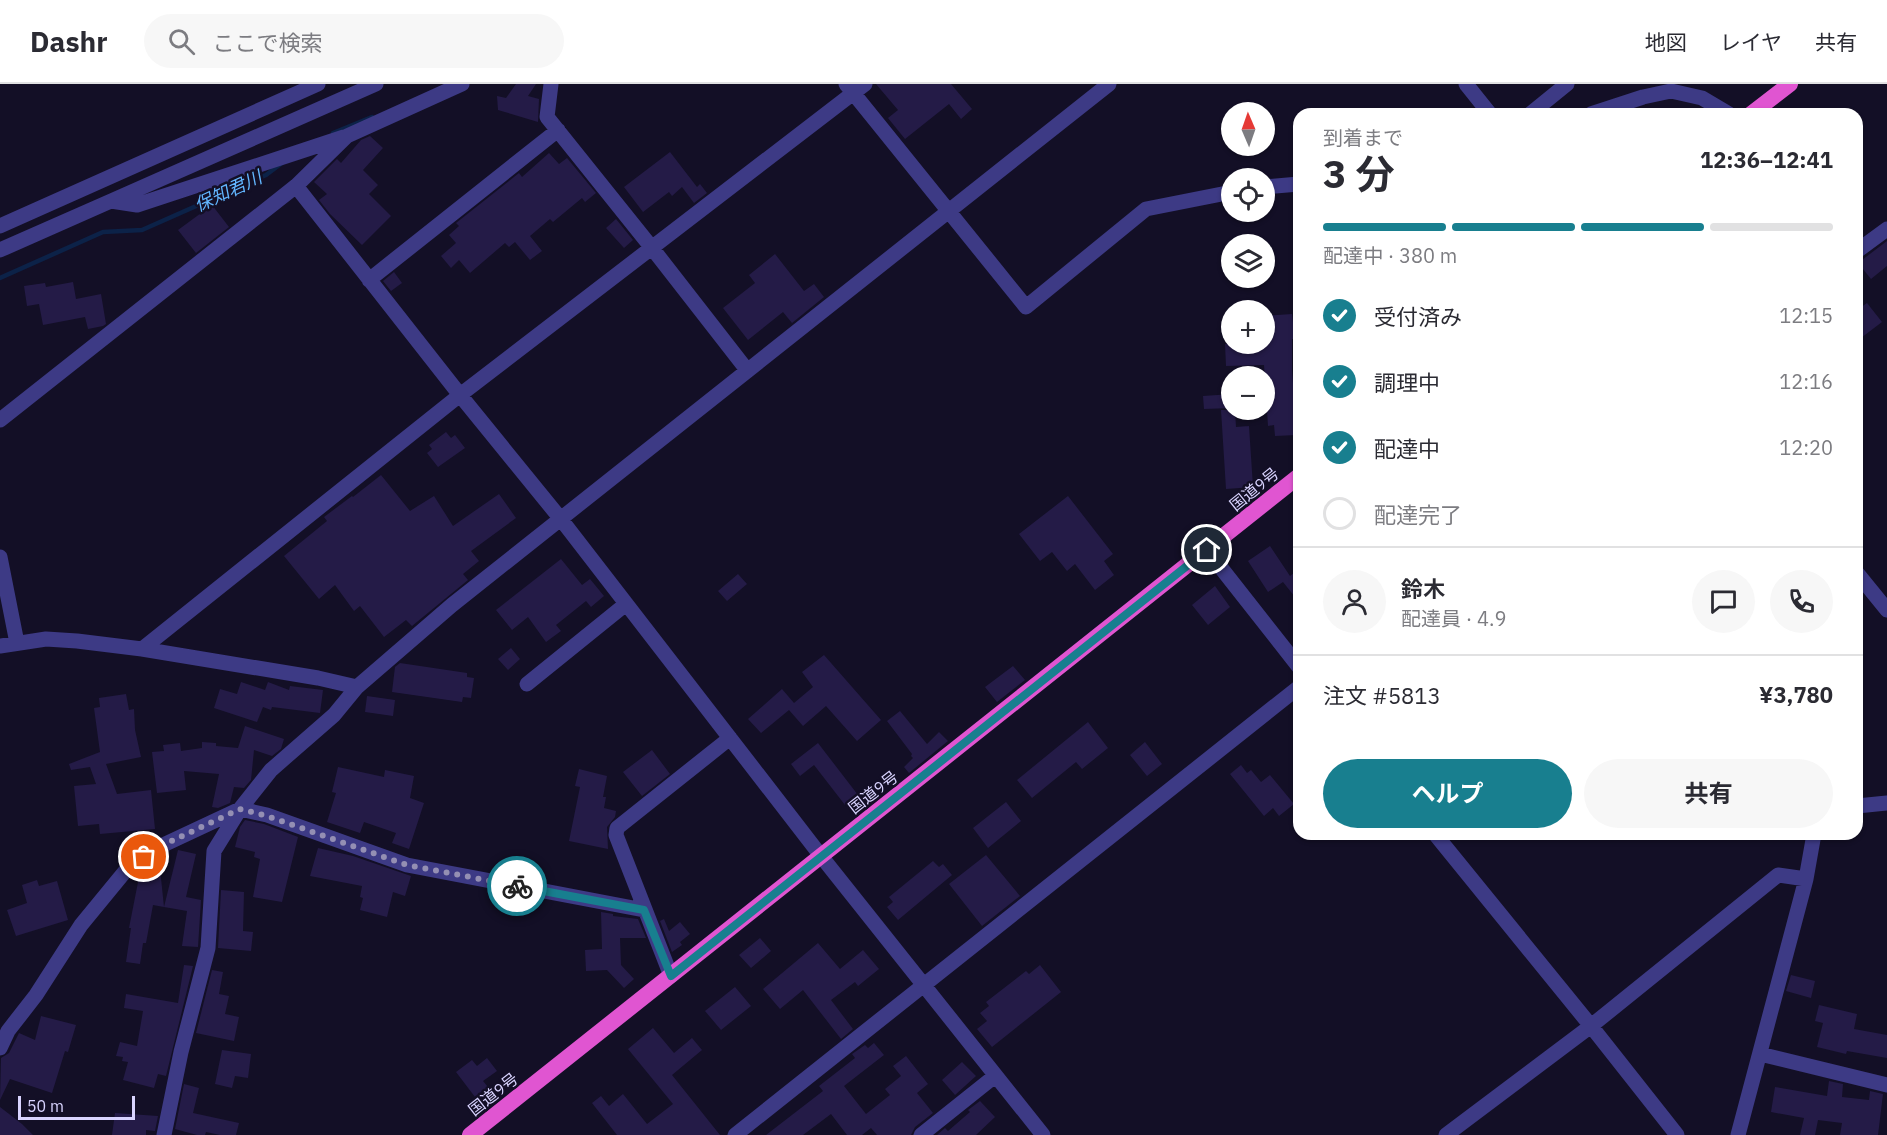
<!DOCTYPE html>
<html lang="ja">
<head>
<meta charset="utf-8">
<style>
  body { margin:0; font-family:"IBM Plex Sans","Noto Sans JP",sans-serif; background:#f7f7f7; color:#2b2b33; height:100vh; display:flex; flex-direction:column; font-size:22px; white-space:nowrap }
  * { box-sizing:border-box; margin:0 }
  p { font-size:20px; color:#7c7c81 }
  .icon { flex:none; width:33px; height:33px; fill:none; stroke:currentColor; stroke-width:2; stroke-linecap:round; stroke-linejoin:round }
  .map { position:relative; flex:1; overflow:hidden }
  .details { position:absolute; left:1293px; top:24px; width:570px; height:732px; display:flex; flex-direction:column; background:#fff; border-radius:18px; box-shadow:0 2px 4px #0004 }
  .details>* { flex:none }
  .needle { width:39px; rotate:358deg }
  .controls { position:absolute; left:1221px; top:18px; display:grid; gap:12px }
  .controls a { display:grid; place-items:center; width:54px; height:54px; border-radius:50%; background:#fff; box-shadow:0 2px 4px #0004; font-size:30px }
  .scale { position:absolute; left:18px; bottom:15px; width:117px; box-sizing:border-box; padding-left:6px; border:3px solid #d9d4ff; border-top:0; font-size:16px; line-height:21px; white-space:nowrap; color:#d9d4ff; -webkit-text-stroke:4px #130f26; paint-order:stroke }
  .pin { position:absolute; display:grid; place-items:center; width:51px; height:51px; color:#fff; margin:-26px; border:3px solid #fff; border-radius:50%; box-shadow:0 2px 6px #0007 }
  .courier { position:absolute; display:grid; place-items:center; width:60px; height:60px; margin:-30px; border:4px solid #187f8f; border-radius:50%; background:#fff; color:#222; box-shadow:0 2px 8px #0007 }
  .head em { font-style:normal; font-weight:700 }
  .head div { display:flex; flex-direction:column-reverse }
  .head { display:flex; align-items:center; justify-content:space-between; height:102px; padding:0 30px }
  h1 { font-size:39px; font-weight:700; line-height:45px }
  .bar { display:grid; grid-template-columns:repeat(4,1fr); gap:9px 6px; align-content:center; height:72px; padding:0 30px }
  .bar i { height:8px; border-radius:4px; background:#e1e1e2 }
  .bar .active { background:#187f8f }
  .bar p { grid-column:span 4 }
  .line { display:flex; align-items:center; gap:15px; padding:0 30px; border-top:2px solid #e1e1e2 }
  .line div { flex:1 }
  .round { display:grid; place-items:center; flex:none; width:63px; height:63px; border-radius:32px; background:#f7f7f7 }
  ol { padding:0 30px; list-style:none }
  li { display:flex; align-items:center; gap:18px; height:66px }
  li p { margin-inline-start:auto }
  li .icon { padding:6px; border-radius:50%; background:#187f8f; color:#fff; stroke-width:4 }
  li:last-child { color:#7c7c81 }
  li i { width:33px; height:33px; border:3px solid #e1e1e2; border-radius:50% }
  .action { display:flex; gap:12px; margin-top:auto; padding:12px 30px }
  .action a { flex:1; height:69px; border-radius:36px; background:#187f8f; color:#fff; font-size:24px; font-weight:700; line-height:69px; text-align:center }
  .action a+a { background:#f7f7f7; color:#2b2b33 }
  header { display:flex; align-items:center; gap:36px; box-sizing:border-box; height:84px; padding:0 30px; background:#fff; border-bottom:2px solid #e1e1e2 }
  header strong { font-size:28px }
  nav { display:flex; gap:33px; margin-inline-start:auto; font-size:21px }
  .search { width:420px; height:54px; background:#f7f7f7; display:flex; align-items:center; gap:15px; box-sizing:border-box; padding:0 21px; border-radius:33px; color:#7c7c81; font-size:22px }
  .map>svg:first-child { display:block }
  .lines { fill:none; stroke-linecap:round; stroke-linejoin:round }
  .stream { stroke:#0c2248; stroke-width:4.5 }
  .building { fill:#241b47 }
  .minor { stroke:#3d3a85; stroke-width:15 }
  .trunk { stroke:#e055d1; stroke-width:16 }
  .done { stroke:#948fb3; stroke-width:6; stroke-dasharray:0 10.8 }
  .route { stroke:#187f8f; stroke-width:8 }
  .labels { text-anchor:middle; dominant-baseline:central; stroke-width:5; stroke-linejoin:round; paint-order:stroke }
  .street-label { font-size:16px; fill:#d9d4ff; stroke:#130f26 }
  .water-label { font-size:18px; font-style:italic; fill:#62b6ff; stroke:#130f26 }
</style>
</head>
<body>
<header>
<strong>Dashr</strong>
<div class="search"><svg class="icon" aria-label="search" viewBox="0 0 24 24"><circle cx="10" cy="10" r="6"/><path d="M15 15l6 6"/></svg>ここで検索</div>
<nav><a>地図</a><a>レイヤ</a><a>共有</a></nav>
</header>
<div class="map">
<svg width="1887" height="1051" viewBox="0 0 1887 1051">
  <rect width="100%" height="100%" fill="#130f26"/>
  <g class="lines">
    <path class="stream" d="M333 49 372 33
      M0 194 103 148 142 146 266 91 282 79"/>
  </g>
  <path class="building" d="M516 0H536L528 12 539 15 538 38 498 26 497 12 506 14Z
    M876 0H951L972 25 961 35 949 20 905 55 888 34 898 26Z
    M370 52 383 64 363 86 378 101 369 110 391 132 362 161 330 130 319 116 327 110 314 98 337 75 341 79 361 56Z
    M670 68 697 103 700 100 707 109 694 119 682 103 672 112 669 108 643 128 624 103Z
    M549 69 559 80 567 74 596 109 585 118 582 114 553 138 550 135 530 152 542 167 530 176 515 158 509 163 505 159 470 189 459 176 451 184 441 172 456 159 449 151 459 142 456 139 519 89 522 93Z
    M212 121 229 143 196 169 178 146Z
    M616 135 633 156 624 164 606 144Z
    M1887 157V182L1871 195 1858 179Z
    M775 170 804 207 814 200 824 213 792 239 783 228 748 256 723 224 755 199 749 191Z
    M394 188 402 199 391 207 383 197Z
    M73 198 76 215 101 210 106 240 103 242 88 245 85 233 43 241 39 220 27 222 24 202 45 199 46 203Z
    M1867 219 1882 238 1857 257V226Z
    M1292 230 1295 255H1292V286L1297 351 1275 352 1274 341 1268 342 1264 281 1226 282 1225 260H1264V232Z
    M1232 310V324L1204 325 1203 312Z
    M1221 326H1235L1236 343 1249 342 1253 403 1226 405Z
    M446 348 451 354 455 351 465 364 438 383 427 369 432 365 429 361Z
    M381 391 410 427 434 412 453 442 499 410 516 434 471 467 479 477 463 490 468 496 412 542 406 536 384 553 360 522 354 527 335 501 319 515 284 472 327 437 324 433 352 412 353 413Z
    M1068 412 1113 470 1104 477 1114 491 1095 506 1075 480 1067 487 1052 468 1040 477 1019 450Z
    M1270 462 1290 492 1299 485V518L1283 498 1268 508 1248 477Z
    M561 475 582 501 590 495 604 512 591 523 586 517 556 541 561 547 546 558 528 533 512 546 496 526Z
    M738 490 747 500 727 517 718 507Z
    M1215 502 1230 523 1208 541 1192 521Z
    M511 564 520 575 508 586 498 575Z
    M824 571 881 636 857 657 826 622 803 642 789 626 761 649 748 635 782 605 794 619 813 603 802 588Z
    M400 579 467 589V593L474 594 471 614 463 613 462 618 392 608 395 583Z
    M1013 582 1025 596 997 618 985 603Z
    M241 598 265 606 268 598 289 606 290 602 323 606 320 629 272 623 271 626 263 623 257 638 214 624 220 605 237 610Z
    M126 610 129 626 134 625 135 646 141 673 106 680 117 710 151 706 155 745 100 750 99 740 78 742 74 702 96 700 90 683 71 686 69 680 100 668 94 624 100 623 99 614Z
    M367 612 395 616 393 632 365 628Z
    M900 627 927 660 939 648 948 657 909 689 904 683 913 674 911 672 912 670 887 637Z
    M1088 638 1108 664 1082 685 1076 678 1032 714 1017 696Z
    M245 642 284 655 281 665 272 672 254 666 251 696 244 704 234 703 230 719 218 724 212 723 219 690 184 687 186 706 157 709 152 668 164 667 163 661 180 659 181 667 202 664V658L216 659V662L238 664Z
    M1145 658 1162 680 1147 692 1130 671Z
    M818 659 858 711 845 721 814 681 800 692 791 680Z
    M652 666 670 690 642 712 623 688Z
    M1241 681 1247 689 1251 686 1261 698 1270 691 1294 720 1279 732 1273 724 1264 732 1230 690Z
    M338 683 384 693 385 686 414 692 410 714 424 719 409 765 392 759 396 749 364 738 360 749 327 738 336 709 332 708Z
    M579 685 607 692 603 713H606L604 724 616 727 615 733 607 743 608 765 569 757 580 703 575 702Z
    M1006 718 1021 737 988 764 973 744Z
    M245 736 264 740 298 753 282 818 253 813 260 775 254 773 255 768 235 763 240 743Z
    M318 764 353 772 411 792 405 812 393 808 387 833 360 826 363 814 360 813 362 802 310 792Z
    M178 766 196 770 186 813 201 816 198 863 182 862 187 827 164 823Z
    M986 771 1020 812 982 842 949 800Z
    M159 775 164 823 153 821 146 859H143L140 880 126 878 131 844H129L140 788 149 790 151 781Z
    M933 777 939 783 943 780 952 791 898 836 887 823 893 818 889 813Z
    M37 796 39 802 57 797 68 836 16 852 7 826 27 819 22 801Z
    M221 806 244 808 243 847 253 848 251 867 218 864Z
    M601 828 613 830V832L638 835 646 854H620L621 881 634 895 624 904 607 886 586 887 585 866 602 865Z
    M664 835 669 847 680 838 690 850 680 858 682 861 672 868 660 837Z
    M760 854 771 867 751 884 739 871Z
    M818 859 840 885 863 866 879 885 858 902 855 898 831 916 853 945 841 955 803 906 780 925 763 905Z
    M184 881 193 882 166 992 158 990 154 1004 123 996 128 978 122 977 123 973 116 972 120 958 137 962 143 927 124 924 126 910 178 919Z
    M1040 881 1061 908 992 963 977 945 987 937 980 929 989 922 986 918 1026 887 1029 890Z
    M212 886 223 888 219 910 229 912 225 930 239 933 234 957 196 949Z
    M1791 891 1815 897 1811 914 1786 907Z
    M735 903 751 922 721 946 705 927Z
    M1819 921 1857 930 1854 945 1887 951V974L1847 967 1846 970 1817 963 1823 939 1815 937Z
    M41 932 76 941 68 968 65 967 52 1009 10 995 0 1016 1 974 9 969 19 949 35 956Z
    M653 944 674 969 692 954 702 966 672 991 720 1051H617L592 1019 601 1012 609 1022 623 1010 647 1040 673 1020 628 965Z
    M874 959 884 971 844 1002 866 1030 890 1011 885 1005 901 992 893 982 906 972 928 1000 917 1009 933 1029 915 1043 911 1051H877L871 1044 862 1051H847L831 1030 803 1051H766L823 1007 819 1002 855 974 852 970 865 961 868 964Z
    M222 966 251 970 248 994 235 992 232 1004 215 1000Z
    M487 974 497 987 483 997 488 1003 475 1013 456 988 472 976 477 982Z
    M962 978 976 992 955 1011 942 996Z
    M1829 997 1843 1000 1842 1013 1869 1016 1870 1007 1883 1010 1878 1051H1840L1842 1039 1818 1036 1815 1051H1800L1804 1034 1771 1028 1775 1003 1827 1012Z
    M184 1000 199 1004 193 1029 239 1039 236 1051H220L206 1048 205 1051H197L175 1045Z
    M980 1017 995 1033 976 1051H937L945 1044 948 1047 970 1028 968 1026Z
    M0 1023 22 1040 33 1051H0Z
    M115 1029 158 1032 155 1047 146 1046V1051H112Z"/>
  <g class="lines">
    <path class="minor" d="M551 0 547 33 652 164 747 286
      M846 0 1026 223 1146 125 1232 108
      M1466 0 1490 30
      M1530 30 1567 0
      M1591 30 1643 13 1671 7 1702 14 1729 30
      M344 53 137 121 111 117 376 0
      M296 102 460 311 560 434 821 772 1043 1051
      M1264 103 1299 100
      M0 142 318 0
      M0 166 111 117
      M1857 167 1887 145
      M369 196 558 46
      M0 336 296 102 347 52 462 0
      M1207 466 1299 583
      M0 473 17 559
      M1857 489 1887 526
      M0 562 46 555 77 557 142 565 318 594 357 603
      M142 565 460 311 865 0
      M527 600 626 520
      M1857 722 1887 719
      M1435 750 1591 942 1677 1051
      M671 892 616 751 617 744 730 654
      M0 964 8 947 36 911 81 841 127 785 161 762 240 725 267 731 407 781 644 826
      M1760 970 1887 1001
      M164 1051 181 968 208 864 214 767 240 725 271 686 334 631 357 603 452 521 1109 0
      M735 1051 1299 603
      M921 1051 995 992
      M1446 1051 1591 942 1778 791 1806 795
      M1738 1051 1806 795 1814 750"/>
    <path class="trunk" d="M1751 30 1790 0
      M470 1051 1299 392"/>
  </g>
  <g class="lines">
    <path class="done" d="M144 773 161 762 240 725 267 732 407 781 517 802"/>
    <path class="route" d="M517 802 644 826 671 892 1207 466"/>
  </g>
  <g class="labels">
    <g class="street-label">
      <text transform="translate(1254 405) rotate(-39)">国道9号</text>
      <text transform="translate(873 708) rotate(-38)">国道9号</text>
      <text transform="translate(493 1010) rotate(-38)">国道9号</text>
    </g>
    <g class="water-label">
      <text transform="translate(228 107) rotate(-25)">保知君川</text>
    </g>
  </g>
</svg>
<div class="controls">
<a><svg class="needle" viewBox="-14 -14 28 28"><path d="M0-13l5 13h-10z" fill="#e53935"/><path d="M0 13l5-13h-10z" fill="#7c7c81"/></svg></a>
<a><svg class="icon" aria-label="locate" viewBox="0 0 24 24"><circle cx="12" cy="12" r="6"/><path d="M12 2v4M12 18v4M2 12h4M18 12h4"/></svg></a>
<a><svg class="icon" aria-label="layers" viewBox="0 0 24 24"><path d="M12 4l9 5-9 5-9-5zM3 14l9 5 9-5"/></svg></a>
<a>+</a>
<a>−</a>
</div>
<div class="scale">50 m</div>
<div class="pin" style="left:144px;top:773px;background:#ea580c"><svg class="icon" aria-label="bag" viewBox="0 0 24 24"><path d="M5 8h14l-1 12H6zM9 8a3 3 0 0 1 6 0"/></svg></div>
<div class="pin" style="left:1207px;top:466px;background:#1f2937"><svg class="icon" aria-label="home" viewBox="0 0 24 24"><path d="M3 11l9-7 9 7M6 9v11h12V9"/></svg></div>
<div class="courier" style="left:517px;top:802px"><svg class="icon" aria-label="bike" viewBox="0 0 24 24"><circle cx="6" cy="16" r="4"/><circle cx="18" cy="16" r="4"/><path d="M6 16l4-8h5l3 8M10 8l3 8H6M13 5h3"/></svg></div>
<section class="details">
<div class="head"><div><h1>3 分</h1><p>到着まで</p></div><em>12:36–12:41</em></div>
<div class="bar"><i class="active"></i><i class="active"></i><i class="active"></i><i></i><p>配達中 · 380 m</p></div>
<ol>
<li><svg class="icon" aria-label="check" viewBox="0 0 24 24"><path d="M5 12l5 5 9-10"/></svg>受付済み<p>12:15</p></li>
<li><svg class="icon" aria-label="check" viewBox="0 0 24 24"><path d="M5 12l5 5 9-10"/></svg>調理中<p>12:16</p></li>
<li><svg class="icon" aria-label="check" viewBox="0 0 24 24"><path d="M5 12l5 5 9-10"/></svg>配達中<p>12:20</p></li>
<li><i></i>配達完了</li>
</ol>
<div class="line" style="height:108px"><a class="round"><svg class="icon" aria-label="person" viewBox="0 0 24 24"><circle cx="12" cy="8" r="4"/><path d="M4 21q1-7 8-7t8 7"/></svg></a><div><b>鈴木</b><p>配達員 · 4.9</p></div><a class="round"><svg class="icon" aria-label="chat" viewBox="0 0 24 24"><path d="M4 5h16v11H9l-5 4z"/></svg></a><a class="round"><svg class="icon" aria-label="phone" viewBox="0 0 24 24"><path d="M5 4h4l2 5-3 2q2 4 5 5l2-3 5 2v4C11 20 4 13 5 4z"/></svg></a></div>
<div class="line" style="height:78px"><div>注文 #5813</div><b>¥3,780</b></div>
<div class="action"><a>ヘルプ</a><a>共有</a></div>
</section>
</div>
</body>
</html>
